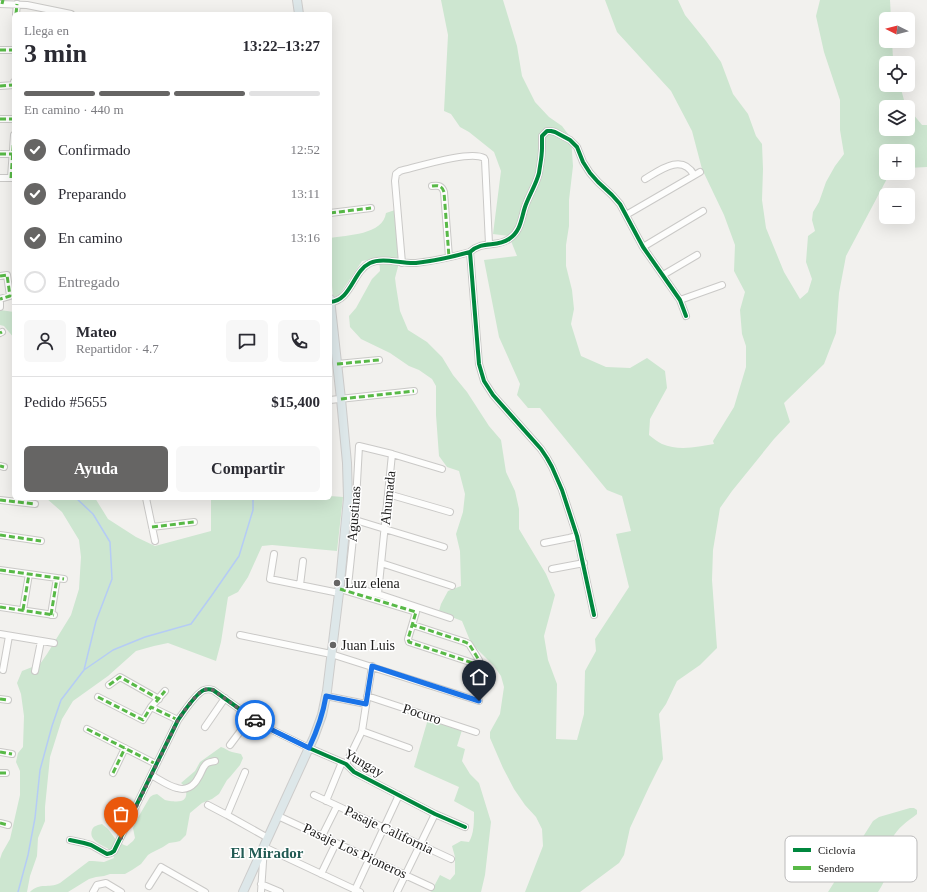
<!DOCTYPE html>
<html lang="es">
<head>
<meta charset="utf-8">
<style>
  body { margin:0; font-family:"Times New Roman",serif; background:#f7f7f7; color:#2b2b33; height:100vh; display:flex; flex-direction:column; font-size:15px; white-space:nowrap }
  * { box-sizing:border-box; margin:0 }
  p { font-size:13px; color:#7c7c81 }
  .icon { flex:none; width:22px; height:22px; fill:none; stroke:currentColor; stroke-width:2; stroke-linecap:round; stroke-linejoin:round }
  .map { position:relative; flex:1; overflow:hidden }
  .sheet { position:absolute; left:12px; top:12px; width:320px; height:488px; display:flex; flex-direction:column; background:#fff; border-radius:6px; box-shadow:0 4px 16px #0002 }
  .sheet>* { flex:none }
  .needle { width:26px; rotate:276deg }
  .tools { position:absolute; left:879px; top:12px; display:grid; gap:8px }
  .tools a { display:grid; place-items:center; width:36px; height:36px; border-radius:6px; background:#fff; box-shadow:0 4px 16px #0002; font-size:20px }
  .pin { position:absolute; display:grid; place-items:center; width:34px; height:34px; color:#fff; margin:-41px -17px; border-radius:50% 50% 50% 0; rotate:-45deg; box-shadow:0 0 4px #0007 }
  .pin .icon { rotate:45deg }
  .courier { position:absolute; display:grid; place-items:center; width:40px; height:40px; margin:-20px; border:3px solid #1a73e8; border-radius:50%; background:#fff; color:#222; box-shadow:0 1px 5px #0007 }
  .head em { font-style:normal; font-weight:800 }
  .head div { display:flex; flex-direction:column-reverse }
  .head { display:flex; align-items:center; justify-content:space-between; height:68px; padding:0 12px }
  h1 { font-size:26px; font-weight:800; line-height:30px }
  .bar { display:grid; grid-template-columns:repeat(4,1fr); gap:6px 4px; align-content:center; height:48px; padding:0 12px }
  .bar i { height:5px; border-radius:3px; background:#e1e1e2 }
  .bar .selected { background:#666564 }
  .bar p { grid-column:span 4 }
  .line { display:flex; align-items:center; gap:10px; padding:0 12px; border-top:1px solid #e1e1e2 }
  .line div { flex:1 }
  .round { display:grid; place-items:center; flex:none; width:42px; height:42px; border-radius:6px; background:#f7f7f7 }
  ol { padding:0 12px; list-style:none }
  li { display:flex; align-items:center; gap:12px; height:44px }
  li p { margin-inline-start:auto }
  li .icon { padding:4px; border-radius:50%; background:#666564; color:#fff; stroke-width:4 }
  li:last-child { color:#7c7c81 }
  li i { width:22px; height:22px; border:2px solid #e1e1e2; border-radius:50% }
  .cta { display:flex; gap:8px; margin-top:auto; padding:8px 12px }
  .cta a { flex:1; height:46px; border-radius:6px; background:#666564; color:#fff; font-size:16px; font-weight:800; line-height:46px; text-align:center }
  .cta a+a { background:#f7f7f7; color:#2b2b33 }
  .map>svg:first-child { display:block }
  .green { fill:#cde6d0 }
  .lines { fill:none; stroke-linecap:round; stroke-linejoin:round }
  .stream { stroke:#b5ccf5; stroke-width:1.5 }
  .minor-casing { stroke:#cac9c7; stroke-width:8 }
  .major-casing { stroke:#cdcccb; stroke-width:10 }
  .minor { stroke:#fdfdfc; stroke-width:6 }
  .major { stroke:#dde7e9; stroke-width:8 }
  .quiet { stroke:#58b947; stroke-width:3; stroke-dasharray:6 3; stroke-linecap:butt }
  .cycleway-casing { stroke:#fff; stroke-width:6 }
  .cycleway { stroke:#00873e; stroke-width:4 }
  .done { stroke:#666564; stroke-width:4; stroke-dasharray:0 7.2 }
  .route { stroke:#1a73e8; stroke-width:5 }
  .poi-dot { fill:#666564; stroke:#fff; stroke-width:1.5 }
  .labels { text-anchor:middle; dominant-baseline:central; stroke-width:3; stroke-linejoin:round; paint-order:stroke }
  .street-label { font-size:14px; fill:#1b1a19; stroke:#fff }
  .poi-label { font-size:14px; fill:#1b1a19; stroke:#fff; text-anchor:start }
  .neighbourhood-label { font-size:15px; font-weight:bold; fill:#225b54; stroke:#fff }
  .key { fill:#fff; stroke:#bbbaba; stroke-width:1 }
  .key-label { font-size:11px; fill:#1b1a19 }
</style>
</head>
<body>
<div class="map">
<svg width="927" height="892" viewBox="0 0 927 892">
  <rect width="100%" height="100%" fill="#f2f1ee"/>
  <path class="green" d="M441 0H503L517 46 522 76 535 102 549 117 562 126 571 138 573 166 569 200V226L566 245V266L572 290 574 309 571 324 581 356 606 367 630 368 647 358 665 371 667 388 650 419 649 435C653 438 658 442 662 444 678 451 698 447 714 444L713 441 734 407 746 367V346L742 334 740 310 745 292 734 271 735 245 724 215 702 169 692 131 671 91 617 32 605 0H678L685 15 706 41 721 62 733 94 748 114 756 136 762 144 763 169 762 200 766 228 784 272 800 299 808 292 812 279 806 262 808 236 815 231 812 220 813 212 819 202 826 182 835 166 844 154 840 130V100L824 52 816 16 820 0H890L891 19H886V41H892L893 58 894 63H886V85H900L905 104 908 107H886V129H908V108L922 125H927V167L908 168V151H886V173H890L846 256 839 293 836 333 824 364 784 403 790 422 774 439 732 491 720 508 713 550 712 580 717 648 700 665 677 681 666 704 659 714 663 759 649 787 630 828 624 855 619 863 580 892H525L543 846 542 829 536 817 525 805 514 789 503 768 490 738V732L500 714 504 687 501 676 494 666 471 643 462 621 444 614 439 611 441 604 448 591 461 586 460 551 456 534 463 512 465 494 459 471 447 467 439 456 436 415V386L432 379 419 370 409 366 390 353 361 339 350 327 349 316 356 308 372 279 380 271 379 258 362 261 338 297 333 298 330 261V238C347 235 383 235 386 213L395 210 400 259 395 278 396 286 400 311 408 330 427 342 442 357 453 375 467 392 489 426 501 440 506 472 515 491 519 509V529L546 574 555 595 544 636 548 660 557 684 556 739 577 740 584 714 585 671 596 651 595 639 629 587 616 534 631 531 622 496 607 490 540 408H528L517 395 520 384 499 337 484 260 517 256 509 236 493 234 501 171 494 152 469 132 460 127 451 114 444 111 448 35Z
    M0 310 14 312V338L4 326 0 325Z
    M330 496 343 497 337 551 272 545 262 546 248 577 238 592 228 597 221 642 216 661 168 643 154 646 136 651 108 676 73 701 62 719 50 757 45 807V821L38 838 37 856 30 876 27 892H0V859L2 853 10 839 20 795V771L16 762 18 753 23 747 24 716 21 694 17 683 22 671 40 664 47 654 71 615 79 589 81 557 79 540 62 512 46 498H95L108 519 136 537 155 546 211 531V498H330Z
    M428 719 462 730 457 746 465 749 462 761 470 774 479 783 491 822 485 875 481 892H431L440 875 450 880 455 874V857L452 846 461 841 469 842C474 834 474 822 474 812L454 801 459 787 414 767Z
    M221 747C225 748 228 751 232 752 235 753 238 753 241 754L243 758 240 765 230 777 227 780 219 794 212 799 202 803 190 813 186 835 180 841 176 842 169 843 163 847 151 853 148 855 141 864 132 870 125 874H110L104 876 96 877 89 879 68 892H30C40 882 48 889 60 883L89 861H93L104 862 114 858C113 854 113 852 110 850 103 845 88 841 92 830 93 826 98 825 102 824L108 829 117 841 124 845 127 846 133 841 135 838 133 828 136 821 150 797 153 795 157 794C160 796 162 798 165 800 168 801 177 802 181 801 189 799 187 787 181 783L195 771 200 762Z
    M910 808H914L917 810V814C908 821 897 828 892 839 890 858 890 875 878 892H828L873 821 879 817Z"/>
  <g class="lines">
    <path class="stream" d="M76 498 93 514 110 542 112 579 96 621 84 670
      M18 892 28 855 35 818 40 770 52 726 61 700 84 670 113 650 145 637 191 624 212 595 239 556 253 510V498"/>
    <defs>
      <path id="minor" d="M0 4 27 5 71 14
        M16 14 17 4
        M0 50H14
        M0 86 14 85V82
        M0 119H14
        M0 154H13
        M0 178H14
        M11 178 14 135
        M645 179C660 170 682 153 694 175
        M432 186C439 185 442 186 444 192L449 257
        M330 213 371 208
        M626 215 700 172
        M643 247 703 211
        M470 252C483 240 496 248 509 239 521 231 521 219 525 207 529 195 536 185 539 173 540 165 542 157 542 148 542 144 542 140 542 136L547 131H551L555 132 570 140 577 147 583 162 590 173 598 182 612 195 620 204 643 247 680 300 686 316
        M402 263 395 181 396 174 400 171C417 167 470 150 484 158L485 160 489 244
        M663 275 697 255
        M0 276 7 275 10 296 0 299
        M680 300 722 285
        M330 302C351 301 353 271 370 263 383 257 401 264 416 263 434 261 452 257 470 252L479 364 484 381 493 395 541 449 547 458 552 467 562 490 577 536 594 615
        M0 303V307
        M0 333 2 332
        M337 364 379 360
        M330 400 414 391
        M392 454 359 446 355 519 348 586 378 594 450 618
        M0 466 4 467
        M388 494 450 512
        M146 498 155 541
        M0 500 35 504
        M352 519 444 547
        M152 527 194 522
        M0 535 41 541
        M544 543 569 538 577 536
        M274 554 270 579 339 593
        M381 563 452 586
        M552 569 584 563
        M0 570 64 579
        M300 585 303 561
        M340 589 416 612 408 639 409 642 476 664 479 662V660L469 644 465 642 413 625
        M378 594 392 454 442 469
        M0 607 54 615
        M23 610 29 574
        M51 615 57 578
        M0 634 54 643
        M240 635 331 654 479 701
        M3 670 9 636
        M35 671 41 641
        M109 685 120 677 159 699
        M326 696 366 704
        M367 696 476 732
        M98 697 143 720 151 707 178 720
        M0 699 8 700
        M151 707 165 691
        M205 727 225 698
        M87 729 156 764
        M362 731 409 748
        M230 745 251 717
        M0 752 12 754
        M346 764 362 731 372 666
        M0 773H6
        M113 773 125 748
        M151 775C159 779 168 786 177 788 186 791 194 786 198 778 201 774 202 768 206 764 208 762 211 762 215 761
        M314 795 451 859
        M326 801 342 762
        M208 805 227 815 268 838
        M227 815 245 772
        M278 816 431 887
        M0 823 8 825
        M322 836 337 806
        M70 840 84 843 91 845 107 854 111 853 114 851 178 720C183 713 196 693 204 690 207 689 210 689 213 690L262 725 309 748 346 764 354 772 435 814 465 827
        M321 874 336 843
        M261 884 280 892
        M149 886 161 867 205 892
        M93 892 97 885 106 883 121 892
        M261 892 264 847 360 892
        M355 892V890L399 795
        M397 892 435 814"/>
      <path id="major" d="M297 0 299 14
        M243 892 314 737 322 715 327 691 339 593 348 498 347 463 341 399 330 299"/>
    </defs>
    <use href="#minor" class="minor-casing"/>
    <use href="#major" class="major-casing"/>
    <use href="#minor" class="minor"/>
    <use href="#major" class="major"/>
    <path class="quiet" d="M2 4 3 0
      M16 14 17 4
      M0 50H14
      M0 86 14 85V82
      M0 119H14
      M0 154H13
      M11 178 14 135
      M432 186C439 185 442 186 444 192L449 257
      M330 213 371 208
      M0 276 7 275 10 296 0 299
      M0 333 2 332
      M337 364 379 360
      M341 399 414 391
      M0 466 4 467
      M0 500 35 504
      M152 527 194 522
      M0 535 41 541
      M0 570 64 579
      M340 589 416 612 408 639 409 642 476 664 479 662V660L469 644 465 642 413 625
      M0 607 54 615
      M23 610 29 574
      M51 615 57 578
      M109 685 120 677 159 699
      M326 696 366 704
      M98 697 143 720 151 707 178 720
      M0 699 8 700
      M156 702 165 691
      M87 729 156 764
      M0 752 12 754
      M0 773H6
      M113 773 125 748
      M0 823 8 825"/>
    <defs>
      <path id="cycleway" d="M470 252C483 240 496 248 509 239 521 231 521 219 525 207 529 195 536 185 539 173 540 165 542 157 542 148 542 144 542 140 542 136L547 131H551L555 132 570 140 577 147 583 162 590 173 598 182 612 195 620 204 643 247 680 300 686 316
        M330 302C351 301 353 271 370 263 383 257 401 264 416 263 434 261 452 257 470 252L479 364 484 381 493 395 541 449 547 458 552 467 562 490 577 536 594 615
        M70 840 84 843 91 845 107 854 111 853 114 851 178 720C183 713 196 693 204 690 207 689 210 689 213 690L262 725 309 748 346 764 354 772 435 814 465 827"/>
    </defs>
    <use href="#cycleway" class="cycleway-casing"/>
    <use href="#cycleway" class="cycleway"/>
  </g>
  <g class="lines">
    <path class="done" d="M121 838 178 720C183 713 196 693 204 690 207 689 210 689 213 690L255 720"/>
    <path class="route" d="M255 720 262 725 309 748C317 731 323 714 326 696L366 704 372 666 479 701"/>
  </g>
  <g class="poi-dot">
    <circle cx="337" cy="583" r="4"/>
    <circle cx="333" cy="645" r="4"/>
  </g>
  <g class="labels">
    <g class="street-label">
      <text transform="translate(388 498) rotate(-84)">Ahumada</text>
      <text transform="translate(354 514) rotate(-86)">Agustinas</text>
      <text transform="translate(422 714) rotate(18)">Pocuro</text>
      <text transform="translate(364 763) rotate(30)">Yungay</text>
      <text transform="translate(389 830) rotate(25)">Pasaje California</text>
      <text transform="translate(355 851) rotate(25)">Pasaje Los Pioneros</text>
    </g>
    <g class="poi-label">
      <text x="345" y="583">Luz elena</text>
      <text x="341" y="645">Juan Luis</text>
    </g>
    <g class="neighbourhood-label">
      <text x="267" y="853">El Mirador</text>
    </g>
  </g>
  <rect x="785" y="836" width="132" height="46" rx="6" class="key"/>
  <rect x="793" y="848" width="18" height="4" fill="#00873e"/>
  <rect x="793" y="866" width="18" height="4" fill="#58b947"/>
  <g class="key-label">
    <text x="818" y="854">Ciclovía</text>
    <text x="818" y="872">Sendero</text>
  </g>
</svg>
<div class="tools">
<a><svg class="needle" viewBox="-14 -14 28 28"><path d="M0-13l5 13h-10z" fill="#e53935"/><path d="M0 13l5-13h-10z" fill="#7c7c81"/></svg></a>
<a><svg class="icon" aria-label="locate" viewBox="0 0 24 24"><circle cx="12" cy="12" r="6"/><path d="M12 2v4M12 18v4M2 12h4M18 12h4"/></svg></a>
<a><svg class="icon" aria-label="layers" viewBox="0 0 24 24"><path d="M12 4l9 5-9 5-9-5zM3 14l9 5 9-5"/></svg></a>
<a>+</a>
<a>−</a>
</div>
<div class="pin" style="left:121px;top:838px;background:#ea580c"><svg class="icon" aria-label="bag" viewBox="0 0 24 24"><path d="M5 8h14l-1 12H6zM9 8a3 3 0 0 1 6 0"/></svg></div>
<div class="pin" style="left:479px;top:701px;background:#1f2937"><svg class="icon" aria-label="home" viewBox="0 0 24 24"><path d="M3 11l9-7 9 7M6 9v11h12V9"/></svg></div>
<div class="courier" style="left:255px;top:720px"><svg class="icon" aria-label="car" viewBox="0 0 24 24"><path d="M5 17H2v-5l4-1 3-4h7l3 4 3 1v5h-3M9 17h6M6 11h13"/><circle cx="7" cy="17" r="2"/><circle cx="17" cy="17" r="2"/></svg></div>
<section class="sheet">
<div class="head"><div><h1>3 min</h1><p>Llega en</p></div><em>13:22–13:27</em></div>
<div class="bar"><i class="selected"></i><i class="selected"></i><i class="selected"></i><i></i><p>En camino · 440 m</p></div>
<ol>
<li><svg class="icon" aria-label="check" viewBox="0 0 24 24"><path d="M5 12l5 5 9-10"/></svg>Confirmado<p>12:52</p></li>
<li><svg class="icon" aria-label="check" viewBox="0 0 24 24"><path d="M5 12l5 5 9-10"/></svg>Preparando<p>13:11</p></li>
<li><svg class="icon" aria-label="check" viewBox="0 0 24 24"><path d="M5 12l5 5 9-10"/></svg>En camino<p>13:16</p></li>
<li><i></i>Entregado</li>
</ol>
<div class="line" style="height:72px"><a class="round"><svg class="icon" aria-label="person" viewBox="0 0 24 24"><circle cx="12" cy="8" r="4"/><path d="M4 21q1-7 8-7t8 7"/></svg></a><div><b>Mateo</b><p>Repartidor · 4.7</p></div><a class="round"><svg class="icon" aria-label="chat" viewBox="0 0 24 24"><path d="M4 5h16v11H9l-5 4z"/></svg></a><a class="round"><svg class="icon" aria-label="phone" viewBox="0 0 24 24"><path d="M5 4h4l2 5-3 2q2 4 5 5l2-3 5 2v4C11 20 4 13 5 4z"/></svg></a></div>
<div class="line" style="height:52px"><div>Pedido #5655</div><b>$15,400</b></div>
<div class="cta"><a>Ayuda</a><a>Compartir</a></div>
</section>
</div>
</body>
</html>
